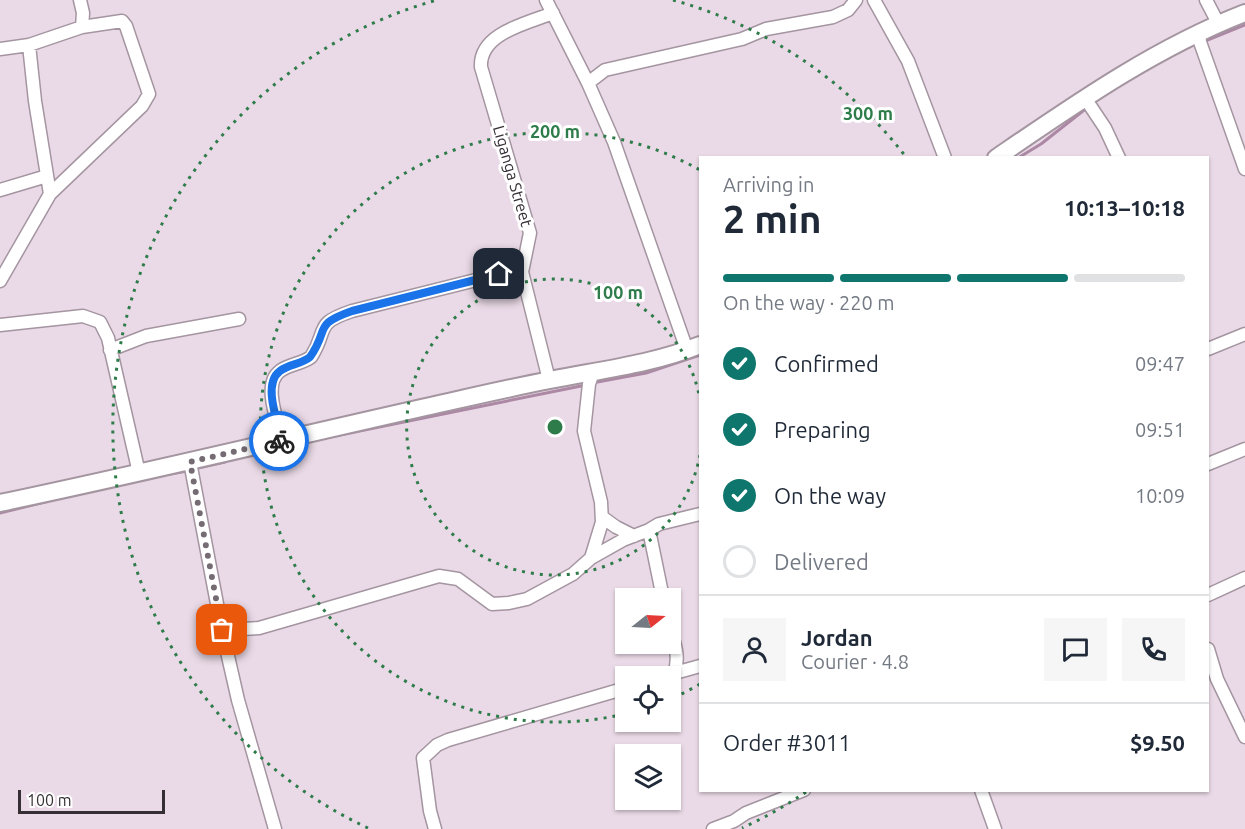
<!DOCTYPE html>
<html lang="en">
<head>
<meta charset="utf-8">
<style>
  body { margin:0; font-family:Ubuntu,sans-serif; background:#f6f6f7; color:#1f2937; height:100vh; display:flex; flex-direction:column; font-size:22px; white-space:nowrap }
  * { box-sizing:border-box; margin:0 }
  p { font-size:20px; color:#747a83 }
  .icon { flex:none; width:33px; height:33px; fill:none; stroke:currentColor; stroke-width:2; stroke-linecap:round; stroke-linejoin:round }
  .map { position:relative; flex:1; overflow:hidden }
  .details { position:absolute; left:699px; top:156px; width:510px; height:636px; display:flex; flex-direction:column; background:#fff; border-radius:0px; box-shadow:0 2px 4px #0004 }
  .details>* { flex:none }
  .needle { width:39px; rotate:72deg }
  .controls { position:absolute; left:615px; top:588px; display:grid; gap:12px }
  .controls a { display:grid; place-items:center; width:66px; height:66px; border-radius:0px; background:#fff; box-shadow:0 2px 4px #0004; font-size:30px }
  .scale { position:absolute; left:18px; bottom:15px; width:147px; box-sizing:border-box; padding-left:6px; border:3px solid #352f34; border-top:0; font-size:16px; line-height:21px; white-space:nowrap; color:#352f34; -webkit-text-stroke:4px #fff; paint-order:stroke }
  .pin { position:absolute; display:grid; place-items:center; width:51px; height:51px; color:#fff; margin:-26px; border-radius:12px; box-shadow:0 3px 9px #0006 }
  .courier { position:absolute; display:grid; place-items:center; width:60px; height:60px; margin:-30px; border:4px solid #1a73e8; border-radius:50%; background:#fff; color:#222; box-shadow:0 2px 8px #0007 }
  .head em { font-style:normal; font-weight:600 }
  .head div { display:flex; flex-direction:column-reverse }
  .head { display:flex; align-items:center; justify-content:space-between; height:102px; padding:0 24px }
  h1 { font-size:39px; font-weight:600; line-height:45px }
  .bar { display:grid; grid-template-columns:repeat(4,1fr); gap:9px 6px; align-content:center; height:72px; padding:0 24px }
  .bar i { height:8px; border-radius:4px; background:#e0e1e3 }
  .bar .on { background:#0f766e }
  .bar p { grid-column:span 4 }
  .line { display:flex; align-items:center; gap:15px; padding:0 24px; border-top:2px solid #e0e1e3 }
  .line div { flex:1 }
  .round { display:grid; place-items:center; flex:none; width:63px; height:63px; border-radius:0px; background:#f6f6f7 }
  ol { padding:0 24px; list-style:none }
  li { display:flex; align-items:center; gap:18px; height:66px }
  li p { margin-inline-start:auto }
  li .icon { padding:6px; border-radius:50%; background:#0f766e; color:#fff; stroke-width:4 }
  li:last-child { color:#747a83 }
  li i { width:33px; height:33px; border:3px solid #e0e1e3; border-radius:50% }
  .map>svg:first-child { display:block }
  .lines { fill:none; stroke-linecap:round; stroke-linejoin:round }
  .stream { stroke:#ac88a5; stroke-width:3 }
  .minor-casing { stroke:#a495a1; stroke-width:15 }
  .secondary-casing { stroke:#a495a1; stroke-width:20 }
  .minor { stroke:#fff; stroke-width:12 }
  .secondary { stroke:#fff; stroke-width:16 }
  .done { stroke:#746b73; stroke-width:6; stroke-dasharray:0 10.8 }
  .route { stroke:#1a73e8; stroke-width:8 }
  .ring { fill:none; stroke:#2f7c4b; stroke-width:3; stroke-dasharray:3 6 }
  .labels { text-anchor:middle; dominant-baseline:central; stroke-width:6; stroke-linejoin:round; paint-order:stroke }
  .street-label { font-size:16px; fill:#352f34; stroke:#fff }
  .centre { fill:#2f7c4b; stroke:#fff; stroke-width:3 }
  .ring-label { font-size:18px; text-anchor:middle; font-weight:bold; fill:#2f7c4b; stroke:#fff; stroke-width:6; stroke-linejoin:round; paint-order:stroke }
</style>
</head>
<body>
<div class="map">
<svg width="1245" height="829" viewBox="0 0 1245 829">
  <rect width="100%" height="100%" fill="#eadae7"/>
  <g class="lines">
    <path class="stream" d="M1205 41 1245 25
      M1018 158 1041 144 1088 107
      M592 383 646 373 700 355
      M325 438 586 385
      M193 469 225 462
      M170 474 187 471
      M0 513 49 501"/>
    <defs>
      <path id="minor" d="M546 0 588 83 614 142 687 350
        M874 0 908 61 945 158
        M1206 0 1218 23
        M1199 33 1200 42 1245 169
        M29 45 35 101 50 194
        M0 49 29 45 82 27 83 13 80 0
        M588 83 605 70 742 39 766 29 833 17 848 10 856 0
        M1085 98 1105 128 1119 158
        M0 190 47 176
        M0 281 50 194 142 106 149 94 126 26 122 21 82 27
        M0 325 83 316 100 322 108 338 139 473
        M1208 349 1245 334
        M110 350 146 336 239 319
        M549 380 522 272 530 233 481 67C479 33 528 23 553 13
        M282 440C278 422 262 384 280 371 289 364 302 364 311 357 329 329 313 324 352 311L520 269
        M190 462 222 630 238 700 275 829
        M1208 464 1245 449
        M602 517 616 527 634 536
        M591 558 623 540 649 530
        M1208 595 1245 578
        M663 598 649 530 659 524 700 514
        M670 628C675 645 680 657 674 674
        M222 630 259 628 439 576 458 579 492 604 509 603 527 599 573 574 591 558 602 522 601 502 584 431 589 384 593 372
        M1208 649 1217 679 1245 737
        M664 676 700 666
        M981 790 995 829
        M435 829 430 811 423 758 437 745 448 740 626 688
        M713 829 734 821 746 813 804 790"/>
      <path id="secondary" d="M996 158C1075 104 1155 48 1245 13
        M0 503C153 471 304 434 457 400 488 393 519 386 550 380 600 370 653 364 700 345"/>
    </defs>
    <use href="#minor" class="minor-casing"/>
    <use href="#secondary" class="secondary-casing"/>
    <use href="#minor" class="minor"/>
    <use href="#secondary" class="secondary"/>
  </g>
  <g class="lines">
    <path class="done" d="M222 630 190 462 279 441"/>
    <path class="route" d="M279 441 282 440C278 422 262 384 280 371 289 364 302 364 310 357 330 329 312 325 352 311L499 274"/>
  </g>
  <g class="ring">
    <path d="M700 455A148 148 0 1 1 700 399"/>
    <path d="M700 684A295 295 0 0 1 673 698M624 714A295 295 0 1 1 700 170"/>
    <path d="M806 792A443 443 0 0 1 742 828M368 828A443 443 0 0 1 437 0M673 0A443 443 0 0 1 906 157"/>
  </g>
  <g class="labels">
    <g class="street-label">
      <text transform="translate(513 176) rotate(74)">Liganga Street</text>
    </g>
  </g>
  <circle cx="555" cy="427" r="9" class="centre"/>
  <g class="ring-label">
    <text x="868" y="120">300 m</text>
    <text x="555" y="138">200 m</text>
    <text x="618" y="299">100 m</text>
  </g>
</svg>
<div class="controls">
<a><svg class="needle" viewBox="-14 -14 28 28"><path d="M0-13l5 13h-10z" fill="#e53935"/><path d="M0 13l5-13h-10z" fill="#747a83"/></svg></a>
<a><svg class="icon" aria-label="locate" viewBox="0 0 24 24"><circle cx="12" cy="12" r="6"/><path d="M12 2v4M12 18v4M2 12h4M18 12h4"/></svg></a>
<a><svg class="icon" aria-label="layers" viewBox="0 0 24 24"><path d="M12 4l9 5-9 5-9-5zM3 14l9 5 9-5"/></svg></a>
</div>
<div class="scale">100 m</div>
<div class="pin" style="left:222px;top:630px;background:#ea580c"><svg class="icon" aria-label="bag" viewBox="0 0 24 24"><path d="M5 8h14l-1 12H6zM9 8a3 3 0 0 1 6 0"/></svg></div>
<div class="pin" style="left:499px;top:274px;background:#1f2937"><svg class="icon" aria-label="home" viewBox="0 0 24 24"><path d="M3 11l9-7 9 7M6 9v11h12V9"/></svg></div>
<div class="courier" style="left:279px;top:441px"><svg class="icon" aria-label="bike" viewBox="0 0 24 24"><circle cx="6" cy="16" r="4"/><circle cx="18" cy="16" r="4"/><path d="M6 16l4-8h5l3 8M10 8l3 8H6M13 5h3"/></svg></div>
<section class="details">
<div class="head"><div><h1>2 min</h1><p>Arriving in</p></div><em>10:13–10:18</em></div>
<div class="bar"><i class="on"></i><i class="on"></i><i class="on"></i><i></i><p>On the way · 220 m</p></div>
<ol>
<li><svg class="icon" aria-label="check" viewBox="0 0 24 24"><path d="M5 12l5 5 9-10"/></svg>Confirmed<p>09:47</p></li>
<li><svg class="icon" aria-label="check" viewBox="0 0 24 24"><path d="M5 12l5 5 9-10"/></svg>Preparing<p>09:51</p></li>
<li><svg class="icon" aria-label="check" viewBox="0 0 24 24"><path d="M5 12l5 5 9-10"/></svg>On the way<p>10:09</p></li>
<li><i></i>Delivered</li>
</ol>
<div class="line" style="height:108px"><a class="round"><svg class="icon" aria-label="person" viewBox="0 0 24 24"><circle cx="12" cy="8" r="4"/><path d="M4 21q1-7 8-7t8 7"/></svg></a><div><b>Jordan</b><p>Courier · 4.8</p></div><a class="round"><svg class="icon" aria-label="chat" viewBox="0 0 24 24"><path d="M4 5h16v11H9l-5 4z"/></svg></a><a class="round"><svg class="icon" aria-label="phone" viewBox="0 0 24 24"><path d="M5 4h4l2 5-3 2q2 4 5 5l2-3 5 2v4C11 20 4 13 5 4z"/></svg></a></div>
<div class="line" style="height:78px"><div>Order #3011</div><b>$9.50</b></div>
</section>
</div>
</body>
</html>
